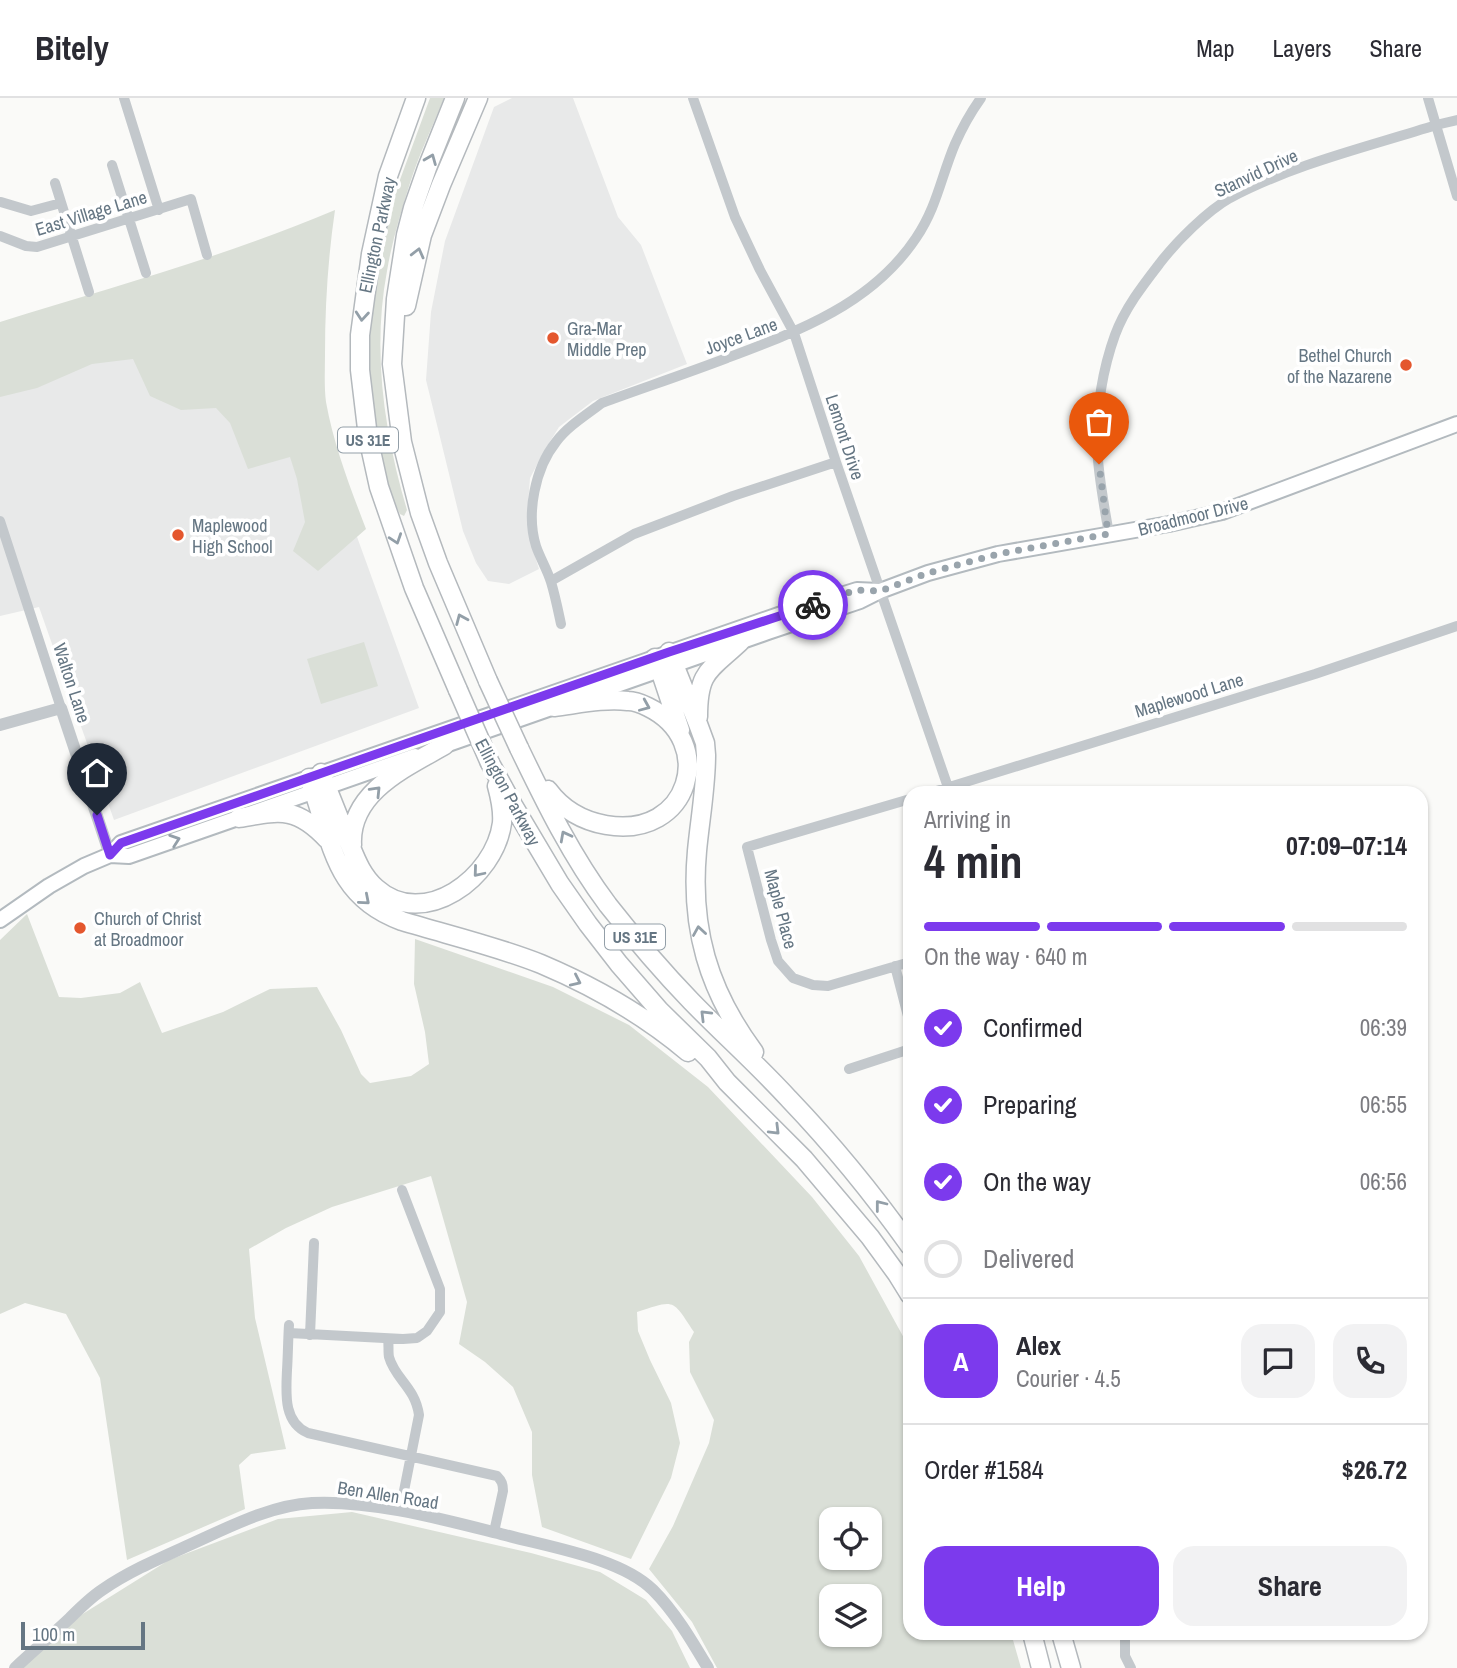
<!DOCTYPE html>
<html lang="en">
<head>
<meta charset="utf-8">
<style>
  body { margin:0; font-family:"Archivo Narrow",sans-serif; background:#f2f2f3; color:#2b2b33; height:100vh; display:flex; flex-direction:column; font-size:26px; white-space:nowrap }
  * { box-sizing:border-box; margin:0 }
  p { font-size:23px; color:#7c7c81 }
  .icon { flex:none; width:38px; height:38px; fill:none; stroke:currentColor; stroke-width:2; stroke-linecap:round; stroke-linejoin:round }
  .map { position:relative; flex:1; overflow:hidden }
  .details { position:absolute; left:903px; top:688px; width:525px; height:854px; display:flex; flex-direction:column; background:#fff; border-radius:21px; box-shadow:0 2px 5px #0004 }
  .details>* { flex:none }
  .controls { position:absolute; left:819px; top:1409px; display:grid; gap:14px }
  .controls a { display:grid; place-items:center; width:63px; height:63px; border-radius:14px; background:#fff; box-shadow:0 2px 5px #0004; font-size:35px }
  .scale { position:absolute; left:21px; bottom:18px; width:124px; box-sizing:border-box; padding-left:7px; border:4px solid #657683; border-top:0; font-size:19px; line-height:24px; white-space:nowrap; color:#657683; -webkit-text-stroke:5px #fff; paint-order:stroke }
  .pin { position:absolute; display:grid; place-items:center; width:60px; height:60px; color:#fff; margin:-72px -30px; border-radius:50% 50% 50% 0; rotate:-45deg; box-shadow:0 0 7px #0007 }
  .pin .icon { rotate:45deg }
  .courier { position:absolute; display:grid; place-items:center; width:70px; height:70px; margin:-35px; border:5px solid #7c3aed; border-radius:50%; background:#fff; color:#222; box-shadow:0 2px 9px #0007 }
  .head em { font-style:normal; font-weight:700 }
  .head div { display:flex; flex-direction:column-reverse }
  .head { display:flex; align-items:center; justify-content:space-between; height:119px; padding:0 21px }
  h1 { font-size:46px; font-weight:700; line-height:52px }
  .bar { display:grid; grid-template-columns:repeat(4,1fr); gap:10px 7px; align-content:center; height:84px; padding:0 21px }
  .bar i { height:9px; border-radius:5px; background:#e1e1e2 }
  .bar .active { background:#7c3aed }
  .bar p { grid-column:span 4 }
  .line { display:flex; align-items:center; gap:18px; padding:0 21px; border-top:2px solid #e1e1e2 }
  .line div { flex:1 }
  .round { display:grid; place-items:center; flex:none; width:74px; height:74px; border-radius:21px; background:#f2f2f3 }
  ol { padding:0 21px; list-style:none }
  li { display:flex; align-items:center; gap:21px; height:77px }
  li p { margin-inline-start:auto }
  li .icon { padding:7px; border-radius:50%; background:#7c3aed; color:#fff; stroke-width:4 }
  li:last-child { color:#7c7c81 }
  li i { width:38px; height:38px; border:4px solid #e1e1e2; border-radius:50% }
  .button { display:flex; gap:14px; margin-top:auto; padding:14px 21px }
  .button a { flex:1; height:80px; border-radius:21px; background:#7c3aed; color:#fff; font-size:28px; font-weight:700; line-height:80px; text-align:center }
  .button a+a { background:#f2f2f3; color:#2b2b33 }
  header { display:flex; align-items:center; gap:42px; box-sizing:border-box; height:98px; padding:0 35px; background:#fff; border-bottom:2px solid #e1e1e2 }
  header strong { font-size:33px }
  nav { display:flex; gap:38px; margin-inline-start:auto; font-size:24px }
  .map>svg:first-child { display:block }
  .built { fill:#e8e9e9 }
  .green { fill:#dadfd7; fill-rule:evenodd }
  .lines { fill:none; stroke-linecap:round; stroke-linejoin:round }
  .secondary-casing { stroke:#b3babf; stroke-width:18 }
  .motorway-casing { stroke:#b4b9bd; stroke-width:21 }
  .minor { stroke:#c3c8cc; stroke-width:10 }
  .tertiary { stroke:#c3c8cc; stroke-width:12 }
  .secondary { stroke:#fff; stroke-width:14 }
  .motorway { stroke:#fff; stroke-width:18 }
  .motorway-bridge-casing { stroke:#b4b9bd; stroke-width:21; stroke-linecap:butt }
  .motorway-bridge { stroke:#fff; stroke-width:18 }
  .oneway { stroke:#939fa8 }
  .done { stroke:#99a4ac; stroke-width:7; stroke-dasharray:0 12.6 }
  .route { stroke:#7c3aed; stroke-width:9 }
  .poi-dot { fill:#e4572e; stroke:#fff; stroke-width:2.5 }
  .labels { text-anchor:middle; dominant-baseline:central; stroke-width:7; stroke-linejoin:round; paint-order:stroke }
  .shield { fill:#fff; stroke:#939fa8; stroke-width:2 }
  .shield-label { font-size:16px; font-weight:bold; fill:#657683 }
  .street-label { font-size:18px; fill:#657683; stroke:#fff }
  .poi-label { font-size:18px; fill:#657683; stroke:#fff; text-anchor:start }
</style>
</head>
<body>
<header>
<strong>Bitely</strong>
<nav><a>Map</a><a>Layers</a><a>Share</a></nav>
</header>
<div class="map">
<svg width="1457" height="1570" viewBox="0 0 1457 1570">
  <rect width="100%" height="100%" fill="#fafaf8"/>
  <path class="built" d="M512 0H573L618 119 641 147 687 266 593 303 559 329 546 350 530 380 528 407 529 439 539 471 509 486 488 483 476 465 463 433 426 282 431 214 445 143 494 9Z
    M155 249 331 367 419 610 114 722 39 509 0 518V292L95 258Z"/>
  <path class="green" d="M430 0H444C433 28 419 56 410 85 401 114 392 143 387 173 372 253 384 334 407 412L404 418 400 416 387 390 377 343 369 285 368 237 383 128Z
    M335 112C328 160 325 207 325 256 325 271 324 288 326 304 334 348 350 389 366 431L318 473 293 453 305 424 297 381 290 359 248 371 230 325 216 310 181 312 150 298 133 261 92 266 37 290 0 299V224C112 189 227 158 335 112Z
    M364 544 378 588 321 606 307 561Z
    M27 816 59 899 81 900 120 895 140 884 162 935 223 914 270 891 317 889 341 932 361 976 370 985 411 978 429 966 425 934 414 886 415 841 553 889 629 927 708 989 812 1099 859 1158 910 1251V1535H1011L1021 1570H717L692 1524 649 1471 673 1428 709 1345 714 1322 690 1274 689 1244 694 1234C672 1201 676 1201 637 1214L638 1233 650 1262 671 1305 680 1345 671 1380 631 1461 542 1429 532 1377V1334L513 1289 485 1264 459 1246 467 1204 431 1078 332 1109 286 1130 249 1151 255 1220 286 1351 251 1356 239 1367 245 1411 127 1462 100 1280 66 1216 25 1205 0 1216V842ZM831 1421H870V1460H831ZM831 1498H870V1536H831Z
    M352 1414 531 1455 600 1474 646 1502 672 1533 690 1570H22L81 1517 169 1462 278 1421Z"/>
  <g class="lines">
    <defs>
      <path id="secondary" d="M437 650 768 534 860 503 880 493 928 475 998 456 1169 426 1222 414 1457 326
        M110 757 129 758 415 658
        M0 822 49 788 84 768 110 757 121 745 787 514 857 492 879 493"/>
      <path id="motorway" d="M416 0 388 78 371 156 360 237V272L368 339 379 389 414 490 458 592
        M455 0 427 70 413 110 406 137 396 201 392 266 402 344 420 415 438 465 488 583
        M406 208 422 137 441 87 478 0
        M669 554 698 626 705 645 706 657C706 689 700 721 697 753 690 830 708 892 754 954
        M655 560 660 572 680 632
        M698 619C698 573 709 573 740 544
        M519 650C545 704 572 759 608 807 634 840 662 873 691 903 723 936 758 967 789 1001 833 1047 873 1096 910 1148
        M490 665 513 707 560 786 588 826 619 866 659 912 708 960 727 984 804 1061 870 1139 897 1176 910 1197
        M321 675C329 695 337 715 345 735 354 755 359 775 376 790 424 833 495 779 502 725 503 713 500 699 497 688
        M309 680C332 740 332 798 402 823 448 837 496 848 541 866 593 888 644 917 688 954
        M548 692C562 711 583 723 606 727 690 742 718 643 648 609 642 606 635 603 628 603 604 600 578 606 554 609
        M239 720C280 713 296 708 327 741
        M352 747C349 694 407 669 445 647
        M1032 1535 1041 1570
        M1061 1535 1071 1570"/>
    </defs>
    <use href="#secondary" class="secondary-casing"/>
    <use href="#motorway" class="motorway-casing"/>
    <path class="minor" d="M124 0 159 112
      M693 0 735 119 760 172 794 235 836 364 950 695
      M1428 0 1457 98
      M112 67 146 175
      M55 85 89 194
      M1 104 31 113 61 105
      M0 138 26 148 37 149 191 101 207 157
      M0 423 61 610
      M1109 436C1104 407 1098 377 1097 347 1096 311 1103 270 1115 237 1125 210 1143 187 1160 165 1176 144 1207 113 1230 100 1294 66 1367 49 1436 27L1457 22
      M551 483 634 436 733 398 836 364
      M561 526C558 512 555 497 551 484 547 471 540 460 536 448 526 416 535 370 556 344 567 329 586 317 602 305 643 290 685 276 727 260 799 233 872 206 916 140 937 109 941 79 955 46 962 30 971 14 981 0
      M930 695 1315 576 1457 528
      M910 701 747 749 771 842 778 863 793 880 813 887 828 888 910 864
      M895 868 910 926
      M849 971 910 951
      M289 1227C288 1242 288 1257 287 1272 286 1295 283 1324 308 1335L497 1378C502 1383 503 1386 503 1393L494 1434
      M289 1235 403 1241 417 1240 427 1233 440 1214V1191L402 1092
      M310 1237 314 1145
      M388 1241C389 1247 388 1254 389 1259 395 1281 415 1289 419 1317L400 1413
      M1125 1535V1558L1131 1570"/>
    <path class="tertiary" d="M0 627 61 610 110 757
      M15 1570C33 1553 52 1537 70 1520 80 1510 90 1500 102 1492 128 1474 158 1461 187 1448 225 1431 270 1407 312 1405 374 1402 445 1422 505 1437 549 1449 621 1460 653 1492 675 1514 692 1543 708 1570"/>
    <use href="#secondary" class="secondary"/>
    <use href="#motorway" class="motorway"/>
    <defs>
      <path id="motorway-bridge" d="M488 583 519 650
        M458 592 490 665"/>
    </defs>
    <use href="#motorway-bridge" class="motorway-bridge-casing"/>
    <use href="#motorway-bridge" class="motorway-bridge"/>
  </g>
  <defs><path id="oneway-chevron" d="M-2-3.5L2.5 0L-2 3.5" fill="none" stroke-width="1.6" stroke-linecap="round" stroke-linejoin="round" transform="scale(1.75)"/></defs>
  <g class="oneway">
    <use href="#oneway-chevron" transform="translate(431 61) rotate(-68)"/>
    <use href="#oneway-chevron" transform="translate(418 155) rotate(-76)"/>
    <use href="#oneway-chevron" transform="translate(362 218) rotate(95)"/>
    <use href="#oneway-chevron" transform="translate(396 441) rotate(71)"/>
    <use href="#oneway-chevron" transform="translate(461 521) rotate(-113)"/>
    <use href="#oneway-chevron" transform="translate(645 608) rotate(23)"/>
    <use href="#oneway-chevron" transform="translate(376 693) rotate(-46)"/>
    <use href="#oneway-chevron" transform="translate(565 738) rotate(-118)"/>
    <use href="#oneway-chevron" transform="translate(175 742) rotate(-19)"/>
    <use href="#oneway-chevron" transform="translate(478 774) rotate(130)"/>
    <use href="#oneway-chevron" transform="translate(365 802) rotate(41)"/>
    <use href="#oneway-chevron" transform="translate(699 833) rotate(-99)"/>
    <use href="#oneway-chevron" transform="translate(576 883) rotate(25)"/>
    <use href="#oneway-chevron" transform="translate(705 917) rotate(-135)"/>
    <use href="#oneway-chevron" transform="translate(775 1032) rotate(45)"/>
    <use href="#oneway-chevron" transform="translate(880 1107) rotate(-128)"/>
  </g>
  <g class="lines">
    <path class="done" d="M813 507 856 492 880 493 928 475 998 456 1108 436 1099 366"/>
    <path class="route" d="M97 717 110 757 121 745 669 554 813 507"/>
  </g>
  <g class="poi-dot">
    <circle cx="553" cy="240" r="7"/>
    <circle cx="1406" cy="267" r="7"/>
    <circle cx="178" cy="437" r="7"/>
    <circle cx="80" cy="830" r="7"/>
  </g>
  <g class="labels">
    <g class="shield">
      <rect x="338" y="329.5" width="60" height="25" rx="5"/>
      <rect x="605" y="826.5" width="60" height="25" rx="5"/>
    </g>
    <g class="shield-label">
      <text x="368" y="342">US 31E</text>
      <text x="635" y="839">US 31E</text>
    </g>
    <g class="street-label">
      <text transform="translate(1256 75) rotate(-25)">Stanvid Drive</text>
      <text transform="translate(91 115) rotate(-17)">East Village Lane</text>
      <text transform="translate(377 137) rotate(-78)">Ellington Parkway</text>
      <text transform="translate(741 238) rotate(-20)">Joyce Lane</text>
      <text transform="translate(845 339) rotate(72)">Lemont Drive</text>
      <text transform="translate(1193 418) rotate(-14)">Broadmoor Drive</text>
      <text transform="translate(72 585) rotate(72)">Walton Lane</text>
      <text transform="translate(1189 597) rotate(-17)">Maplewood Lane</text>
      <text transform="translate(508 694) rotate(62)">Ellington Parkway</text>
      <text transform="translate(781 811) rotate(75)">Maple Place</text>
      <text transform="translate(388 1397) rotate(9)">Ben Allen Road</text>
    </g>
    <g class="poi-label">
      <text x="567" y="230">Gra-Mar<tspan x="567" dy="21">Middle Prep</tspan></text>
      <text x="1392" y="257" text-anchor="end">Bethel Church<tspan x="1392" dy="21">of the Nazarene</tspan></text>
      <text x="192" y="427">Maplewood<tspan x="192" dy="21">High School</tspan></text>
      <text x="94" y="820">Church of Christ<tspan x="94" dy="21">at Broadmoor</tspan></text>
    </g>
  </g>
</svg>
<div class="controls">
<a><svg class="icon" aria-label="locate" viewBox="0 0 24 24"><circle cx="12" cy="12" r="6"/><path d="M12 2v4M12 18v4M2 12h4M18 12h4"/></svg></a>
<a><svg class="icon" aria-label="layers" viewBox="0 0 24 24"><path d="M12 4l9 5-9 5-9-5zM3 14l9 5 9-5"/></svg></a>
</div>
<div class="scale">100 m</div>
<div class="pin" style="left:1099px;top:366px;background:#ea580c"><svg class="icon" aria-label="bag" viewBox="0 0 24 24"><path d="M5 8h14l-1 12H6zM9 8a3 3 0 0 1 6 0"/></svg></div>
<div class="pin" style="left:97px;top:717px;background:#1f2937"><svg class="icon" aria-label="home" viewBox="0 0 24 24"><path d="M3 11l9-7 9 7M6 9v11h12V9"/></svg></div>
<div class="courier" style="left:813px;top:507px"><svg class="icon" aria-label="bike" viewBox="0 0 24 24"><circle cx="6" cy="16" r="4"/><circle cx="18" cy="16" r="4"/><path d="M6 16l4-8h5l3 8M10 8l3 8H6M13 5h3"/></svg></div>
<section class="details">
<div class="head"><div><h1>4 min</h1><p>Arriving in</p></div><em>07:09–07:14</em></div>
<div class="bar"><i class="active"></i><i class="active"></i><i class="active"></i><i></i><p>On the way · 640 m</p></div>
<ol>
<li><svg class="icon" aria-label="check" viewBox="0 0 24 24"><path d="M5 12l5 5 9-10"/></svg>Confirmed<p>06:39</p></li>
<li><svg class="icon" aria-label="check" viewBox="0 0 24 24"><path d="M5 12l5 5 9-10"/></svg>Preparing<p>06:55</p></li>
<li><svg class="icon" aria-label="check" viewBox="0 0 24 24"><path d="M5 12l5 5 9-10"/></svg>On the way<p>06:56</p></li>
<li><i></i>Delivered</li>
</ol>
<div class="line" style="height:126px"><b class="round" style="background:#7c3aed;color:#fff">A</b><div><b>Alex</b><p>Courier · 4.5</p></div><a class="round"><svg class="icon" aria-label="chat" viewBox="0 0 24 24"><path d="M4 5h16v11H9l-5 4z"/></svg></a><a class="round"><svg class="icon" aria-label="phone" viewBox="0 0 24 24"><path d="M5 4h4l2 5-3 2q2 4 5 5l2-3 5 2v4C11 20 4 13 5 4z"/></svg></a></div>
<div class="line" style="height:91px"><div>Order #1584</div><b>$26.72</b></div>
<div class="button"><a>Help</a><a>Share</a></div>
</section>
</div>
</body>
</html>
